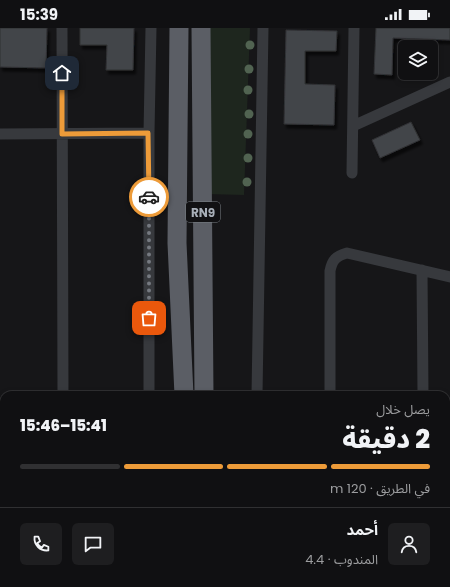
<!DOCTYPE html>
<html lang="ar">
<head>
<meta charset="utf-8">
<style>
  body { margin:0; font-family:Poppins,"Noto Sans Arabic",sans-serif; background:#1e1e20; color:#f1f3f6; direction:rtl; height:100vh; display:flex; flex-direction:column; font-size:15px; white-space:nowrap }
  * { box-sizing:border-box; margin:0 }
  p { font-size:13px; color:#9c9d9f }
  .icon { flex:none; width:22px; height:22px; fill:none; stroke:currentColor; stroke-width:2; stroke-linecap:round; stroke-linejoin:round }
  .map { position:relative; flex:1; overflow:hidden; direction:ltr }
  .sheet { position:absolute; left:0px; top:363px; width:450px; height:196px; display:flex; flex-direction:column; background:#101012; border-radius:12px 12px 0 0; box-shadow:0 2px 6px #0003,0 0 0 1px #303032; direction:rtl }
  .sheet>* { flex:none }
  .fabs { position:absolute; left:398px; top:12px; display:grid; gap:8px }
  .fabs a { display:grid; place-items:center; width:40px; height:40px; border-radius:6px; background:#101012; box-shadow:0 2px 6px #0003,0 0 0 1px #303032; font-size:20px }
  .pin { position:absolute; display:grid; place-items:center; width:34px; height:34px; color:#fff; margin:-17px; border-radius:8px; box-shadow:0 2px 6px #0006 }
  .courier { position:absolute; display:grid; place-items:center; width:40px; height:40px; margin:-20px; border:3px solid #ed9b39; border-radius:50%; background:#fff; color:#222; box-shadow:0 1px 5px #0007 }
  .summary em { font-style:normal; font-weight:800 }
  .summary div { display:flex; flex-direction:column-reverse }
  .summary { display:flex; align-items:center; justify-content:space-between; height:68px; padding:0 20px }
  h1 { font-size:26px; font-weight:800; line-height:30px }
  .bar { display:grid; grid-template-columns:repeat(4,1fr); gap:6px 4px; align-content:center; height:48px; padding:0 20px }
  .bar i { height:5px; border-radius:3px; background:#303032 }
  .bar .active { background:#ed9b39 }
  .bar p { grid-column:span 4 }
  .line { display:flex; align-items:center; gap:10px; padding:0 20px; border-top:1px solid #303032 }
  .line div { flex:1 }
  .round { display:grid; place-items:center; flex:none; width:42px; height:42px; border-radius:6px; background:#1e1e20 }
  .status { display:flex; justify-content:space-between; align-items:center; height:28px; padding:0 20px; background:#101012; direction:ltr }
  .status svg { height:11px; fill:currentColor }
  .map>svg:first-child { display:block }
  .green { fill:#1e261e }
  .building { fill:#424448; stroke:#303134; filter:url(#shadow) }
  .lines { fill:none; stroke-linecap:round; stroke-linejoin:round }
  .minor { stroke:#37393d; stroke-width:11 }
  .trunk { stroke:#5b5e65; stroke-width:19 }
  .tree { fill:#516351 }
  .done { stroke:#757980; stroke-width:4; stroke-dasharray:0 7.2 }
  .route { stroke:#ed9b39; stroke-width:5 }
  .labels { text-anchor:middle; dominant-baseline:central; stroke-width:3; stroke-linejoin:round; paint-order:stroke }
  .shield { fill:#111113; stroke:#7b8086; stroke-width:1 }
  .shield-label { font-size:12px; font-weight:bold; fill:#a8afb8 }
</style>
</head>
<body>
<div class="status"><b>15:39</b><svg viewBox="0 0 49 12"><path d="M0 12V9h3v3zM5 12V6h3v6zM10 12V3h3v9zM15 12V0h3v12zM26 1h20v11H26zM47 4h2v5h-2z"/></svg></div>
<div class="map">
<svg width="450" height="559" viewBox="0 0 450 559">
  <defs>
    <filter id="shadow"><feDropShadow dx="2.5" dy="4" stdDeviation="1" flood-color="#0009"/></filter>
  </defs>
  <rect width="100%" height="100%" fill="#161618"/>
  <path class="green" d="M205 0H250L244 167 206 166Z"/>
  <path class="building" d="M0 0H47L46 40 0 39Z
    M80 0H134L133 42H106L107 17H80Z
    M376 0H450V12L393 10 392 47 374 46Z
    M286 2 337 3 336 23H305V56L335 57 334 97 284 96Z
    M411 94 420 112 380 130 372 112Z"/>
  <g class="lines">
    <path class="minor" d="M62 0 63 367
      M353 98 450 54
      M0 106 149 105
      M352 145 354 0
      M422 242 423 367
      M149 367V105L151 0
      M257 367 263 0
      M330 367V243C332 232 336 228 347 225L450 249
      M446 426H450
      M0 427H4
      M0 506 4 507
      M446 515H450
      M150 555V559
      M330 555V559
      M61 559V555
      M254 559V555"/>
    <path class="trunk" d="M179 0 177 215 184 367
      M201 0 204 367
      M208 555V559
      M188 559V555"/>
  </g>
  <g class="tree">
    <circle cx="250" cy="17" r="4.5"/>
    <circle cx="249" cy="41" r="4.5"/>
    <circle cx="248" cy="62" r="4.5"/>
    <circle cx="249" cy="86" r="4.5"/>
    <circle cx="248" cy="106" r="4.5"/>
    <circle cx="248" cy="130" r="4.5"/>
    <circle cx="247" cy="154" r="4.5"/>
  </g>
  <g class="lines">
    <path class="done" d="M149 169V290"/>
    <path class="route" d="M62 45V106L148 105 149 169"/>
  </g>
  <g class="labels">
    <rect class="shield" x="186" y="174" width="34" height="20" rx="3"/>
    <g class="shield-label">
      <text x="203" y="184">RN9</text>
    </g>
  </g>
</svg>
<div class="fabs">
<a><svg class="icon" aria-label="layers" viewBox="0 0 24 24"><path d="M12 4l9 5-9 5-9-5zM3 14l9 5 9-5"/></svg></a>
</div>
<div class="pin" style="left:149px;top:290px;background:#ea580c"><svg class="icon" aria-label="bag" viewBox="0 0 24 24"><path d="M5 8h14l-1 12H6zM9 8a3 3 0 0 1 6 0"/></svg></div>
<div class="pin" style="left:62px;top:45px;background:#1f2937"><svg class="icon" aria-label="home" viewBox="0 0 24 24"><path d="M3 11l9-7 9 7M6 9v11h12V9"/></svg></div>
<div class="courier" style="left:149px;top:169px"><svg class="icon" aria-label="car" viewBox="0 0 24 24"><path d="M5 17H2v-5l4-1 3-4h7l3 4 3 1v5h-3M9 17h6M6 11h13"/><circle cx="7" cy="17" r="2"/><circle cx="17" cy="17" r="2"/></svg></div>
<section class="sheet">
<div class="summary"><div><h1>2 دقيقة</h1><p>يصل خلال</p></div><em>15:41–15:46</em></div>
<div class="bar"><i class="active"></i><i class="active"></i><i class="active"></i><i></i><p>في الطريق · 120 m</p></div>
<div class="line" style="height:72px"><a class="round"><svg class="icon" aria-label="person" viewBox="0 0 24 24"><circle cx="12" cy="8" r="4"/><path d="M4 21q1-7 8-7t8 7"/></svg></a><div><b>أحمد</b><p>المندوب · 4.4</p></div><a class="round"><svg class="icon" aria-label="chat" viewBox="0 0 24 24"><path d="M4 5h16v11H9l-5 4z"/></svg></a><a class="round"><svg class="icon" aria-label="phone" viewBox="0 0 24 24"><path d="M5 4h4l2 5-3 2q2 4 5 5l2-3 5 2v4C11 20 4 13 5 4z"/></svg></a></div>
</section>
</div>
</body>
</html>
